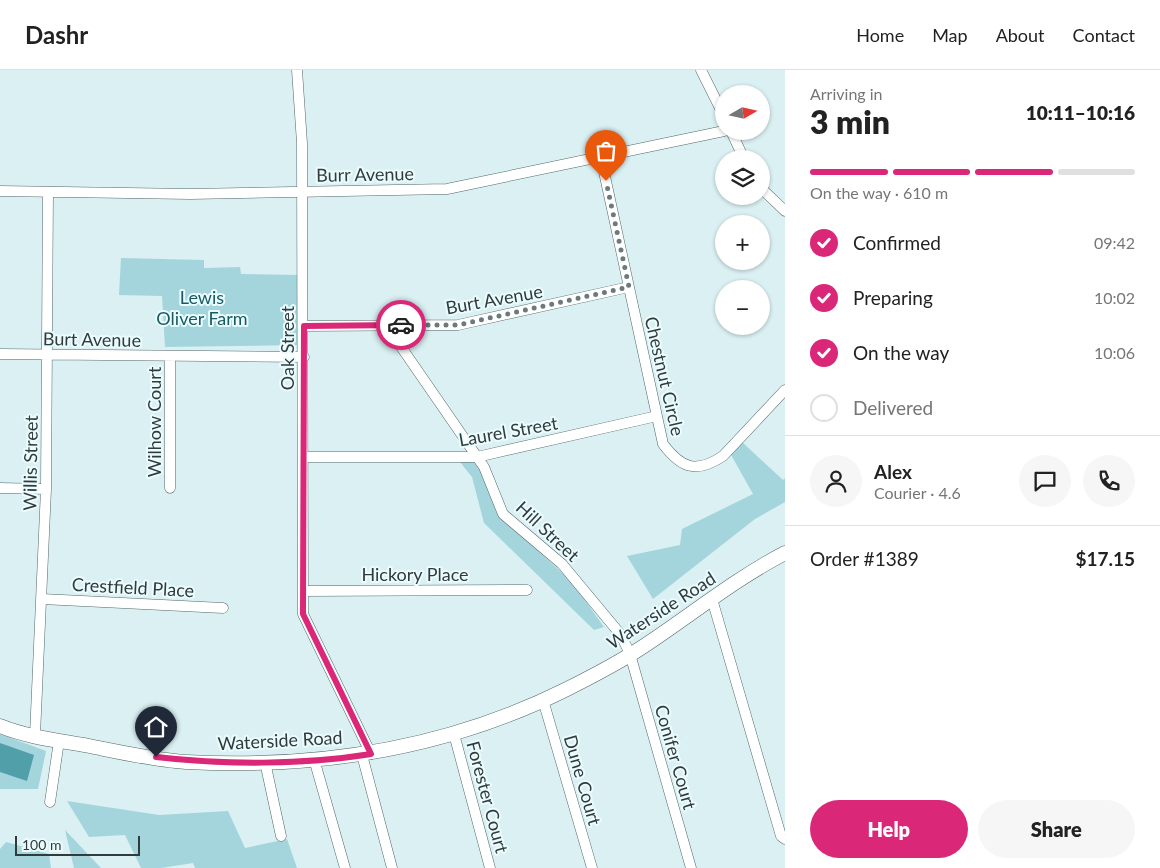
<!DOCTYPE html>
<html lang="en">
<head>
<meta charset="utf-8">
<style>
  body { margin:0; font-family:Lato,sans-serif; background:#f6f6f6; color:#222; height:100vh; display:flex; flex-direction:column; font-size:19px; white-space:nowrap }
  * { box-sizing:border-box; margin:0 }
  p { font-size:16px; color:#767676 }
  .icon { flex:none; width:28px; height:28px; fill:none; stroke:currentColor; stroke-width:2; stroke-linecap:round; stroke-linejoin:round }
  .map { position:relative; flex:1; overflow:hidden }
  .panel { display:flex; flex-direction:column; background:#fff; width:375px }
  .panel>* { flex:none }
  .needle { width:32px; rotate:81deg }
  .buttons { position:absolute; left:715px; top:15px; display:grid; gap:10px }
  .buttons a { display:grid; place-items:center; width:55px; height:55px; border-radius:50%; background:#fff; box-shadow:0 1px 4px #0004; font-size:25px }
  .scale { position:absolute; left:15px; bottom:12px; width:125px; box-sizing:border-box; padding-left:5px; border:2px solid #323b3c; border-top:0; font-size:14px; line-height:18px; white-space:nowrap; color:#323b3c; -webkit-text-stroke:4px #ebfcff; paint-order:stroke }
  .pin { position:absolute; display:grid; place-items:center; width:42px; height:42px; color:#fff; margin:-51px -21px; border-radius:50% 50% 50% 0; rotate:-45deg; box-shadow:0 0 5px #0007 }
  .pin .icon { rotate:45deg }
  .courier { position:absolute; display:grid; place-items:center; width:50px; height:50px; margin:-25px; border:4px solid #db2777; border-radius:50%; background:#fff; color:#222; box-shadow:0 1px 6px #0007 }
  .head em { font-style:normal; font-weight:800 }
  .head div { display:flex; flex-direction:column-reverse }
  .head { display:flex; align-items:center; justify-content:space-between; height:85px; padding:0 25px }
  h1 { font-size:32px; font-weight:800; line-height:38px }
  .bar { display:grid; grid-template-columns:repeat(4,1fr); gap:8px 5px; align-content:center; height:60px; padding:0 25px }
  .bar i { height:6px; border-radius:4px; background:#e0e0e0 }
  .bar .active { background:#db2777 }
  .bar p { grid-column:span 4 }
  .line { display:flex; align-items:center; gap:12px; padding:0 25px; border-top:1px solid #e0e0e0 }
  .line div { flex:1 }
  .round { display:grid; place-items:center; flex:none; width:52px; height:52px; border-radius:26px; background:#f6f6f6 }
  ol { padding:0 25px; list-style:none }
  li { display:flex; align-items:center; gap:15px; height:55px }
  li p { margin-inline-start:auto }
  li .icon { padding:5px; border-radius:50%; background:#db2777; color:#fff; stroke-width:4 }
  li:last-child { color:#767676 }
  li i { width:28px; height:28px; border:2px solid #e0e0e0; border-radius:50% }
  .cta { display:flex; gap:10px; margin-top:auto; padding:10px 25px }
  .cta a { flex:1; height:58px; border-radius:30px; background:#db2777; color:#fff; font-size:20px; font-weight:800; line-height:58px; text-align:center }
  .cta a+a { background:#f6f6f6; color:#222 }
  header { display:flex; align-items:center; gap:30px; box-sizing:border-box; height:70px; padding:0 25px; background:#fff; border-bottom:1px solid #e0e0e0 }
  header strong { font-size:24px }
  nav { display:flex; gap:28px; margin-inline-start:auto; font-size:18px }
  main { display:flex; flex:1; min-height:0 }
  .map>svg:first-child { display:block }
  .green { fill:#a4d5dc }
  .water { fill:#509fa9 }
  .lines { fill:none; stroke-linecap:round; stroke-linejoin:round }
  .minor-casing { stroke:#536769; stroke-width:11 }
  .major-casing { stroke:#536769; stroke-width:15 }
  .minor { stroke:#fff; stroke-width:10 }
  .major { stroke:#fff; stroke-width:14 }
  .done { stroke:#6d7a7c; stroke-width:5; stroke-dasharray:0 9 }
  .route { stroke:#db2777; stroke-width:6 }
  .labels { text-anchor:middle; dominant-baseline:central; stroke-width:4; stroke-linejoin:round; paint-order:stroke }
  .street-label { font-size:18px; fill:#323b3c; stroke:#ebfcff }
  .park-label { font-size:18px; fill:#175a62; stroke:#ebfcff }
</style>
</head>
<body>
<header>
<strong>Dashr</strong>
<nav><a>Home</a><a>Map</a><a>About</a><a>Contact</a></nav>
</header>
<main>
<div class="map">
<svg width="785" height="798" viewBox="0 0 785 798">
  <rect width="100%" height="100%" fill="#daf0f3"/>
  <path class="green" d="M121 188 204 190V198L240 197 241 204 298 205V275L165 277 162 226 119 225Z
    M742 372 783 410 785 408V432L755 449 653 529 627 486 680 475 682 459 753 424 730 383Z
    M474 389 483 404 500 446 572 512 604 557 594 560 484 453 472 407 460 392Z
    M0 664 46 681 38 719H0Z
    M67 731 159 745 228 741 245 778 287 769 297 798H195L193 793 161 798H141L125 765 89 767Z
    M65 760 101 798H74Z
    M6 772 49 784 51 798H0V779Z"/>
  <path class="water" d="M0 673 34 685 27 711 0 702Z"/>
  <g class="lines">
    <defs>
      <path id="minor" d="M297 0 302 73 303 544 371 684
        M701 0 724 46
        M731 61 744 89
        M601 88 663 374C681 398 696 404 723 386L785 320
        M761 118 785 141
        M0 121 190 124 447 119 724 61
        M386 255 484 397 503 444 562 494 621 565 630 584 691 798
        M303 256 458 255 629 217
        M0 284 304 287
        M170 286V418
        M303 387H477L657 346
        M0 418 46 419
        M303 521 527 520
        M42 529 223 538
        M712 529 781 766 785 769
        M543 630 592 798
        M454 664 490 798
        M35 665 46 419 48 122
        M362 685 392 798
        M314 689 345 798
        M265 692 281 766
        M50 732 59 671"/>
      <path id="major" d="M0 656C29 668 64 671 94 677 124 683 156 690 186 692 319 699 447 679 567 619 593 606 620 592 644 576 691 545 735 509 785 483"/>
    </defs>
    <use href="#minor" class="minor-casing"/>
    <use href="#major" class="major-casing"/>
    <use href="#minor" class="minor"/>
    <use href="#major" class="major"/>
  </g>
  <g class="lines">
    <path class="done" d="M401 255H458L629 217 606 111"/>
    <path class="route" d="M156 687C225 695 303 695 371 684L303 544 304 256 401 255"/>
  </g>
  <g class="labels">
    <g class="street-label">
      <text transform="translate(365 104) rotate(-1)">Burr Avenue</text>
      <text transform="translate(494 229) rotate(-10)">Burt Avenue</text>
      <text transform="translate(92 269) rotate(1)">Burt Avenue</text>
      <text transform="translate(287 278) rotate(-90)">Oak Street</text>
      <text transform="translate(665 306) rotate(77)">Chestnut Circle</text>
      <text transform="translate(154 352) rotate(-90)">Wilhow Court</text>
      <text transform="translate(508 361) rotate(-10)">Laurel Street</text>
      <text transform="translate(30 393) rotate(-89)">Willis Street</text>
      <text transform="translate(548 461) rotate(43)">Hill Street</text>
      <text x="415" y="504">Hickory Place</text>
      <text transform="translate(133 517) rotate(3)">Crestfield Place</text>
      <text transform="translate(661 540) rotate(-33)">Waterside Road</text>
      <text transform="translate(280 670) rotate(-3)">Waterside Road</text>
      <text transform="translate(676 687) rotate(74)">Conifer Court</text>
      <text transform="translate(583 710) rotate(74)">Dune Court</text>
      <text transform="translate(488 727) rotate(75)">Forester Court</text>
    </g>
    <g class="park-label">
      <text x="202" y="227">Lewis<tspan x="202" dy="21">Oliver Farm</tspan></text>
    </g>
  </g>
</svg>
<div class="buttons">
<a><svg class="needle" viewBox="-14 -14 28 28"><path d="M0-13l5 13h-10z" fill="#e53935"/><path d="M0 13l5-13h-10z" fill="#767676"/></svg></a>
<a><svg class="icon" aria-label="layers" viewBox="0 0 24 24"><path d="M12 4l9 5-9 5-9-5zM3 14l9 5 9-5"/></svg></a>
<a>+</a>
<a>−</a>
</div>
<div class="scale">100 m</div>
<div class="pin" style="left:606px;top:111px;background:#ea580c"><svg class="icon" aria-label="bag" viewBox="0 0 24 24"><path d="M5 8h14l-1 12H6zM9 8a3 3 0 0 1 6 0"/></svg></div>
<div class="pin" style="left:156px;top:687px;background:#1f2937"><svg class="icon" aria-label="home" viewBox="0 0 24 24"><path d="M3 11l9-7 9 7M6 9v11h12V9"/></svg></div>
<div class="courier" style="left:401px;top:255px"><svg class="icon" aria-label="car" viewBox="0 0 24 24"><path d="M5 17H2v-5l4-1 3-4h7l3 4 3 1v5h-3M9 17h6M6 11h13"/><circle cx="7" cy="17" r="2"/><circle cx="17" cy="17" r="2"/></svg></div>
</div>
<section class="panel">
<div class="head"><div><h1>3 min</h1><p>Arriving in</p></div><em>10:11–10:16</em></div>
<div class="bar"><i class="active"></i><i class="active"></i><i class="active"></i><i></i><p>On the way · 610 m</p></div>
<ol>
<li><svg class="icon" aria-label="check" viewBox="0 0 24 24"><path d="M5 12l5 5 9-10"/></svg>Confirmed<p>09:42</p></li>
<li><svg class="icon" aria-label="check" viewBox="0 0 24 24"><path d="M5 12l5 5 9-10"/></svg>Preparing<p>10:02</p></li>
<li><svg class="icon" aria-label="check" viewBox="0 0 24 24"><path d="M5 12l5 5 9-10"/></svg>On the way<p>10:06</p></li>
<li><i></i>Delivered</li>
</ol>
<div class="line" style="height:90px"><a class="round"><svg class="icon" aria-label="person" viewBox="0 0 24 24"><circle cx="12" cy="8" r="4"/><path d="M4 21q1-7 8-7t8 7"/></svg></a><div><b>Alex</b><p>Courier · 4.6</p></div><a class="round"><svg class="icon" aria-label="chat" viewBox="0 0 24 24"><path d="M4 5h16v11H9l-5 4z"/></svg></a><a class="round"><svg class="icon" aria-label="phone" viewBox="0 0 24 24"><path d="M5 4h4l2 5-3 2q2 4 5 5l2-3 5 2v4C11 20 4 13 5 4z"/></svg></a></div>
<div class="line" style="height:65px"><div>Order #1389</div><b>$17.15</b></div>
<div class="cta"><a>Help</a><a>Share</a></div>
</section>
</main>
</body>
</html>
